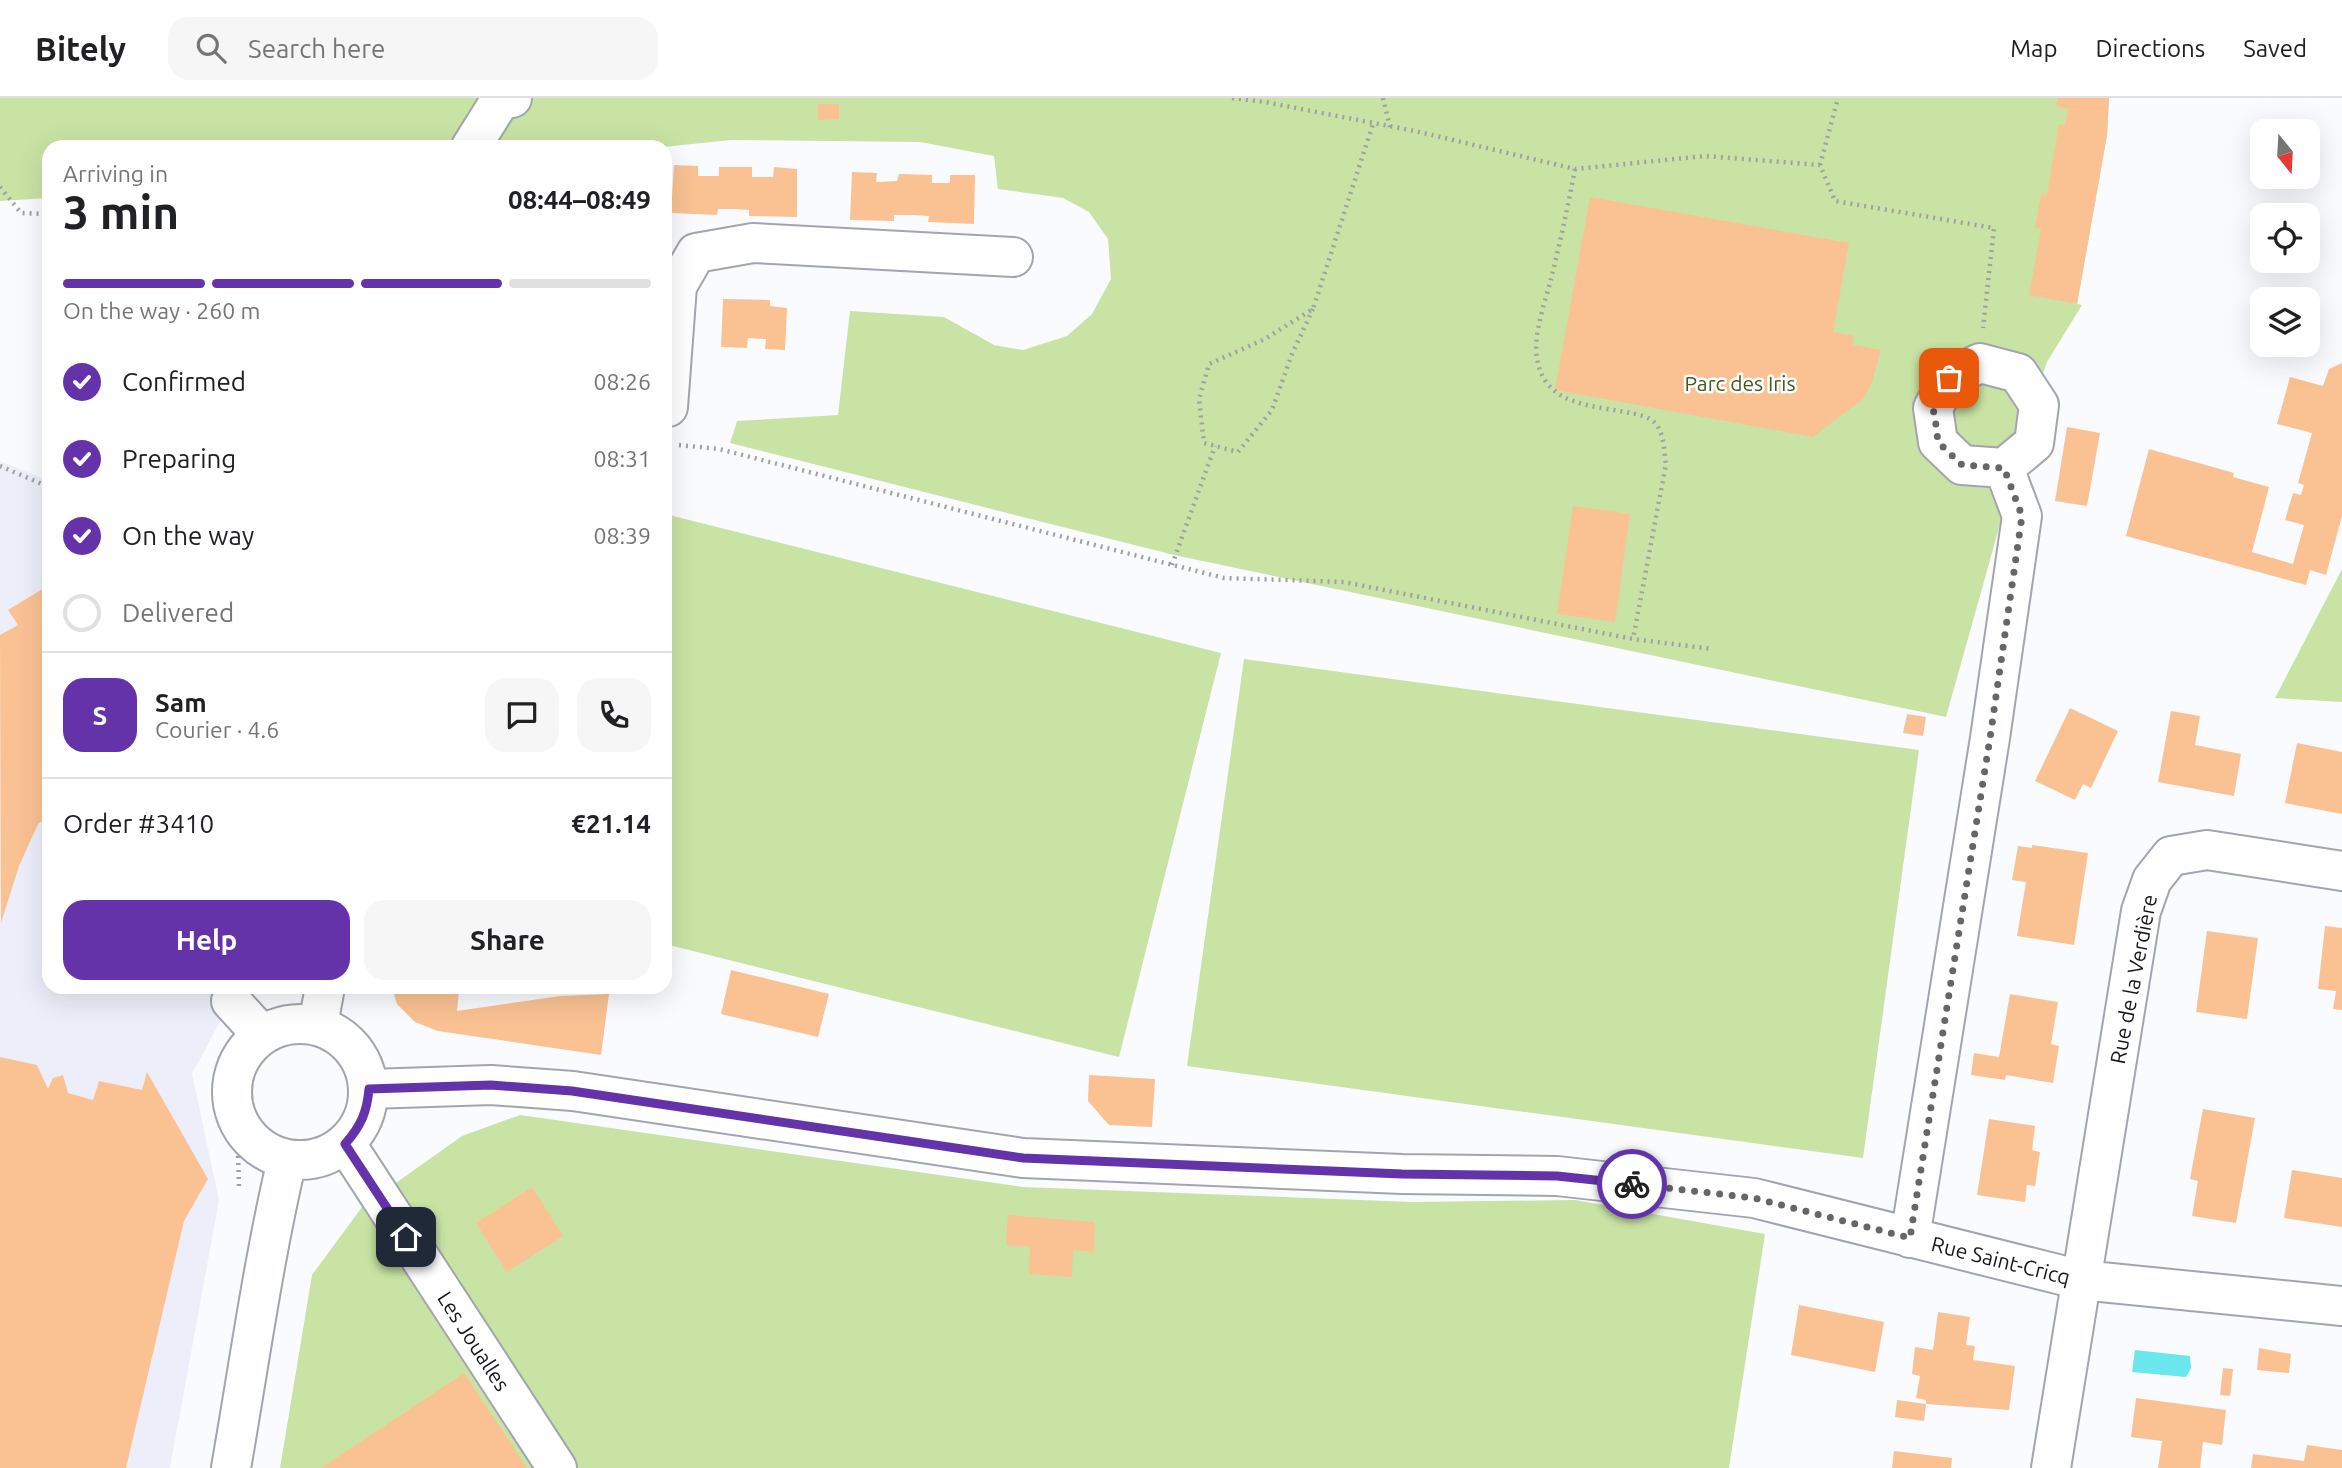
<!DOCTYPE html>
<html lang="en">
<head>
<meta charset="utf-8">
<style>
  body { margin:0; font-family:Ubuntu,sans-serif; background:#f6f6f6; color:#202124; height:100vh; display:flex; flex-direction:column; font-size:26px; white-space:nowrap }
  * { box-sizing:border-box; margin:0 }
  p { font-size:23px; color:#757577 }
  .icon { flex:none; width:38px; height:38px; fill:none; stroke:currentColor; stroke-width:2; stroke-linecap:round; stroke-linejoin:round }
  .map { position:relative; flex:1; overflow:hidden }
  .panel { position:absolute; left:42px; top:42px; width:630px; height:854px; display:flex; flex-direction:column; background:#fff; border-radius:21px; box-shadow:0 7px 28px #0002 }
  .panel>* { flex:none }
  .needle { width:46px; rotate:162deg }
  .controls { position:absolute; left:2250px; top:21px; display:grid; gap:14px }
  .controls a { display:grid; place-items:center; width:70px; height:70px; border-radius:14px; background:#fff; box-shadow:0 7px 28px #0002; font-size:35px }
  .pin { position:absolute; display:grid; place-items:center; width:60px; height:60px; color:#fff; margin:-30px; border-radius:14px; box-shadow:0 4px 10px #0006 }
  .courier { position:absolute; display:grid; place-items:center; width:70px; height:70px; margin:-35px; border:5px solid #6433aa; border-radius:50%; background:#fff; color:#222; box-shadow:0 2px 9px #0007 }
  .headline em { font-style:normal; font-weight:700 }
  .headline div { display:flex; flex-direction:column-reverse }
  .headline { display:flex; align-items:center; justify-content:space-between; height:119px; padding:0 21px }
  h1 { font-size:46px; font-weight:700; line-height:52px }
  .bar { display:grid; grid-template-columns:repeat(4,1fr); gap:10px 7px; align-content:center; height:84px; padding:0 21px }
  .bar i { height:9px; border-radius:5px; background:#e0e0e0 }
  .bar .active { background:#6433aa }
  .bar p { grid-column:span 4 }
  .line { display:flex; align-items:center; gap:18px; padding:0 21px; border-top:2px solid #e0e0e0 }
  .line div { flex:1 }
  .round { display:grid; place-items:center; flex:none; width:74px; height:74px; border-radius:21px; background:#f6f6f6 }
  ol { padding:0 21px; list-style:none }
  li { display:flex; align-items:center; gap:21px; height:77px }
  li p { margin-inline-start:auto }
  li .icon { padding:7px; border-radius:50%; background:#6433aa; color:#fff; stroke-width:4 }
  li:last-child { color:#757577 }
  li i { width:38px; height:38px; border:4px solid #e0e0e0; border-radius:50% }
  .action { display:flex; gap:14px; margin-top:auto; padding:14px 21px }
  .action a { flex:1; height:80px; border-radius:21px; background:#6433aa; color:#fff; font-size:28px; font-weight:700; line-height:80px; text-align:center }
  .action a+a { background:#f6f6f6; color:#202124 }
  header { display:flex; align-items:center; gap:42px; box-sizing:border-box; height:98px; padding:0 35px; background:#fff; border-bottom:2px solid #e0e0e0 }
  header strong { font-size:33px }
  nav { display:flex; gap:38px; margin-inline-start:auto; font-size:24px }
  .search { width:490px; height:63px; background:#f6f6f6; display:flex; align-items:center; gap:18px; box-sizing:border-box; padding:0 24px; border-radius:21px; color:#757577; font-size:26px }
  .map>svg:first-child { display:block }
  .built { fill:#eceff9 }
  .green { fill:#c9e3a4 }
  .water { fill:#69e7ed }
  .building { fill:#fac293 }
  .lines { fill:none; stroke-linecap:round; stroke-linejoin:round }
  .minor-casing { stroke:#a2a5af; stroke-width:42 }
  .path { stroke:#9fa0a4; stroke-width:4.5; stroke-dasharray:2 5; stroke-linecap:butt }
  .minor { stroke:#fff; stroke-width:38 }
  .done { stroke:#65666a; stroke-width:7; stroke-dasharray:0 12.6 }
  .route { stroke:#6433aa; stroke-width:9 }
  .labels { text-anchor:middle; dominant-baseline:central; stroke-width:5; stroke-linejoin:round; paint-order:stroke }
  .park-label { font-size:21px; fill:#445820; stroke:#fff }
  .street-label { font-size:21px; fill:#15161a; stroke:#fff }
</style>
</head>
<body>
<header>
<strong>Bitely</strong>
<div class="search"><svg class="icon" aria-label="search" viewBox="0 0 24 24"><circle cx="10" cy="10" r="6"/><path d="M15 15l6 6"/></svg>Search here</div>
<nav><a>Map</a><a>Directions</a><a>Saved</a></nav>
</header>
<div class="map">
<svg width="2342" height="1370" viewBox="0 0 2342 1370">
  <rect width="100%" height="100%" fill="#f9fbff"/>
  <path class="built" d="M0 363 49 383V889H251L231 903 192 976 219 1102 170 1370H0Z"/>
  <path class="green" d="M0 0H2109L2107 37 2077 206 2082 207 2047 264 2039 287 1946 619 1174 457 730 345 737 323 838 317 850 213 944 219 994 247 1023 252 1067 238 1092 216 1111 181 1108 141 1089 114 1063 100 998 91 994 58 920 44 731 42 663 49H49V100L0 103Z
    M665 416 1221 555 1119 959 665 846Z
    M2342 471V604L2275 600Z
    M1244 561 1919 652 1863 1060 1187 968Z
    M520 1017 1023 1089 1413 1104 1575 1102 1765 1136 1729 1370H280L312 1177 362 1109 462 1038Z"/>
  <path class="water" d="M2135 1252 2190 1258 2191 1270 2186 1279 2132 1274Z"/>
  <path class="building" d="M2058 0H2109L2107 37 2077 206 2029 197 2041 131 2035 130 2041 96 2047 97 2059 26 2065 27 2068 11 2056 8Z
    M818 6H839V21L818 22Z
    M674 67 698 68V78H719V69H752V79H773L774 69 797 71V119L749 118V112L734 111H718L717 117 671 115Z
    M852 74 877 75 876 84 897 83 899 76 932 77V85H950V77H975L974 126 928 124 929 118 913 117H894V123L850 122Z
    M1590 99 1849 145 1833 234 1854 238 1853 247 1881 252 1871 287 1864 300 1813 339 1555 292Z
    M723 201 770 202V208L787 210 785 252 765 251 766 241 748 240 747 250 721 249Z
    M2342 265V418L2326 477 2310 472 2306 487 2126 438 2149 351 2234 375 2233 379 2269 389 2252 454 2293 466 2304 427 2285 422 2293 395 2301 397 2304 387 2298 385 2312 335 2277 326 2290 279 2323 288 2329 271Z
    M2067 329 2100 335 2087 408 2055 403Z
    M1573 408 1630 416 1615 524 1557 516Z
    M49 487V718L38 726 19 768 1 825 0 537 18 527 8 512Z
    M2070 610 2118 633 2091 690 2083 686 2075 702 2035 683Z
    M2171 613 2200 618 2195 647 2241 656 2234 698 2158 684Z
    M1907 616 1926 619 1923 638 1903 635Z
    M2297 645 2342 654V716L2285 705Z
    M2032 747 2088 755 2074 847 2017 838 2026 784 2012 782 2018 748 2032 750Z
    M2325 828 2342 830V912L2333 911 2336 893 2318 891Z
    M2207 833 2258 840 2247 921 2196 914Z
    M731 872 829 896 818 939 721 916Z
    M392 889H457L459 893 457 913 560 898 609 896 601 957 438 933 415 924 397 906Z
    M2010 896 2058 904 2051 946 2059 948 2053 985 2006 977 2005 982 1971 977 1974 955 1999 959Z
    M0 959 37 967 48 991 53 980 63 977 68 995 93 1002 99 983 142 992 147 974 208 1081 184 1123 126 1370H0Z
    M1089 977 1155 981 1152 1029 1109 1027 1088 1003Z
    M2203 1011 2255 1020 2236 1125 2192 1118 2198 1083 2190 1081Z
    M1989 1021 2035 1028 2032 1052 2040 1054 2035 1088 2027 1087 2025 1104 1977 1097Z
    M2292 1072 2342 1080V1129L2284 1120Z
    M532 1089 563 1138 507 1174 476 1125Z
    M1008 1117 1095 1124 1094 1154 1073 1152 1072 1179 1029 1176 1030 1149 1006 1147Z
    M1799 1207 1884 1224 1875 1274 1791 1257Z
    M1938 1214 1970 1219 1966 1247 1975 1248 1973 1262 2015 1268 2009 1312 1926 1306V1302L1916 1300 1920 1278 1912 1276 1915 1249 1933 1252Z
    M2259 1250 2291 1256 2289 1275 2257 1272Z
    M2223 1270 2233 1271 2230 1298 2220 1297Z
    M464 1275 527 1370H321Z
    M2136 1300 2226 1312 2222 1347 2203 1344 2200 1370H2158L2162 1343 2131 1339Z
    M1897 1302 1926 1306 1924 1323 1895 1319Z
    M2307 1347 2342 1352V1370H2251L2253 1356 2304 1363Z
    M1894 1353 1952 1360 1951 1370H1892Z"/>
  <g class="lines">
    <defs>
      <path id="minor" d="M471 49 501 1 512 0
        M1980 265 2018 275 2039 307 2034 345 2004 370 1962 367 1938 344 1933 310 1949 280Z
        M665 309H668L677 188 696 155 753 145 1013 159
        M231 903 262 937
        M232 994a68 68 0 1 1 136 0a68 68 0 1 1-136 0Z
        M318 927 325 889
        M369 991 491 987 573 993 1023 1060 1402 1076 1557 1078 1754 1100 2081 1182 2342 1208
        M346 1046 557 1370
        M1910 1140 1990 640 2022 418 2004 370
        M231 1370C249 1267 263 1164 287 1062
        M2051 1370 2141 813 2152 782 2171 758 2207 752 2342 773"/>
    </defs>
    <use href="#minor" class="minor-casing"/>
    <path class="path" d="M1232 0 1265 4 1415 33 1575 71 1705 58 1820 67 1835 103 1994 130 1983 230
      M1383 0 1390 29
      M1820 67 1838 0
      M1575 71C1568 108 1560 145 1551 181 1545 205 1533 236 1537 260 1544 308 1592 307 1630 315 1637 316 1650 319 1655 325 1664 334 1664 353 1666 366L1633 541
      M0 89 21 115 49 116
      M1313 211 1292 256 1272 312 1238 354 1204 345 1199 301 1209 266 1265 241 1313 211 1373 26
      M679 347 719 351 1224 480 1344 484 1633 541 1713 551
      M0 368 49 389
      M1172 467 1215 348
      M237 1023 239 1088"/>
    <use href="#minor" class="minor"/>
  </g>
  <g class="lines">
    <path class="done" d="M1632 1086 1754 1100 1910 1140 1990 640 2022 418 2004 370 1962 367 1938 344 1936 327 1933 310 1949 280"/>
    <path class="route" d="M406 1139 345 1046C361 1028 367 1014 369 991L491 987 572 993 1023 1060 1402 1076 1557 1078 1632 1086"/>
  </g>
  <g class="labels">
    <g class="park-label">
      <text x="1740" y="285">Parc des Iris</text>
    </g>
    <g class="street-label">
      <text transform="translate(2133 881) rotate(-79)">Rue de la Verdière</text>
      <text transform="translate(2001 1162) rotate(14)">Rue Saint-Cricq</text>
      <text transform="translate(474 1243) rotate(57)">Les Joualles</text>
    </g>
  </g>
</svg>
<div class="controls">
<a><svg class="needle" viewBox="-14 -14 28 28"><path d="M0-13l5 13h-10z" fill="#e53935"/><path d="M0 13l5-13h-10z" fill="#757577"/></svg></a>
<a><svg class="icon" aria-label="locate" viewBox="0 0 24 24"><circle cx="12" cy="12" r="6"/><path d="M12 2v4M12 18v4M2 12h4M18 12h4"/></svg></a>
<a><svg class="icon" aria-label="layers" viewBox="0 0 24 24"><path d="M12 4l9 5-9 5-9-5zM3 14l9 5 9-5"/></svg></a>
</div>
<div class="pin" style="left:1949px;top:280px;background:#ea580c"><svg class="icon" aria-label="bag" viewBox="0 0 24 24"><path d="M5 8h14l-1 12H6zM9 8a3 3 0 0 1 6 0"/></svg></div>
<div class="pin" style="left:406px;top:1139px;background:#1f2937"><svg class="icon" aria-label="home" viewBox="0 0 24 24"><path d="M3 11l9-7 9 7M6 9v11h12V9"/></svg></div>
<div class="courier" style="left:1632px;top:1086px"><svg class="icon" aria-label="bike" viewBox="0 0 24 24"><circle cx="6" cy="16" r="4"/><circle cx="18" cy="16" r="4"/><path d="M6 16l4-8h5l3 8M10 8l3 8H6M13 5h3"/></svg></div>
<section class="panel">
<div class="headline"><div><h1>3 min</h1><p>Arriving in</p></div><em>08:44–08:49</em></div>
<div class="bar"><i class="active"></i><i class="active"></i><i class="active"></i><i></i><p>On the way · 260 m</p></div>
<ol>
<li><svg class="icon" aria-label="check" viewBox="0 0 24 24"><path d="M5 12l5 5 9-10"/></svg>Confirmed<p>08:26</p></li>
<li><svg class="icon" aria-label="check" viewBox="0 0 24 24"><path d="M5 12l5 5 9-10"/></svg>Preparing<p>08:31</p></li>
<li><svg class="icon" aria-label="check" viewBox="0 0 24 24"><path d="M5 12l5 5 9-10"/></svg>On the way<p>08:39</p></li>
<li><i></i>Delivered</li>
</ol>
<div class="line" style="height:126px"><b class="round" style="background:#6433aa;color:#fff">S</b><div><b>Sam</b><p>Courier · 4.6</p></div><a class="round"><svg class="icon" aria-label="chat" viewBox="0 0 24 24"><path d="M4 5h16v11H9l-5 4z"/></svg></a><a class="round"><svg class="icon" aria-label="phone" viewBox="0 0 24 24"><path d="M5 4h4l2 5-3 2q2 4 5 5l2-3 5 2v4C11 20 4 13 5 4z"/></svg></a></div>
<div class="line" style="height:91px"><div>Order #3410</div><b>€21.14</b></div>
<div class="action"><a>Help</a><a>Share</a></div>
</section>
</div>
</body>
</html>
